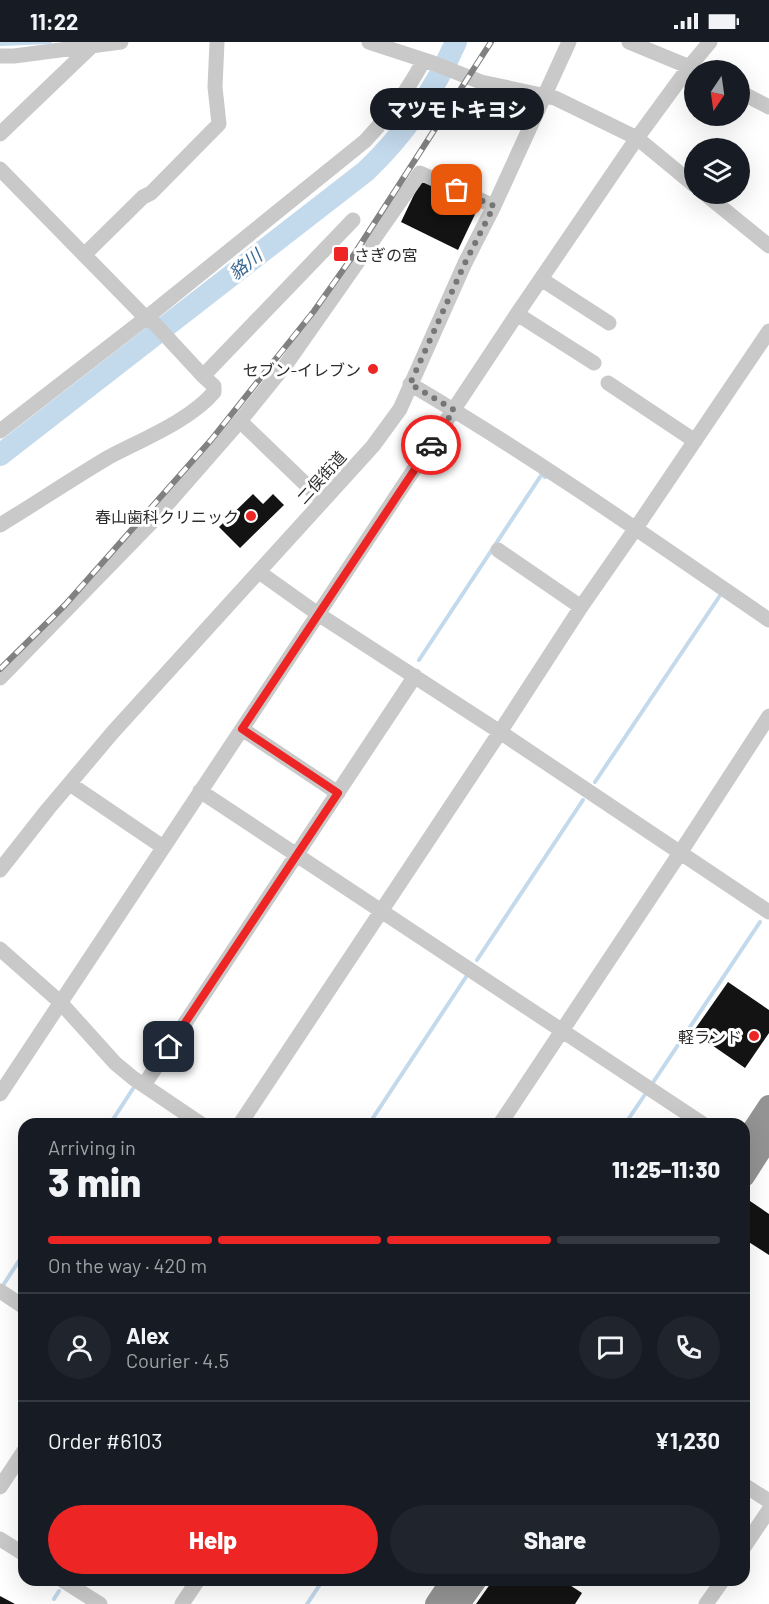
<!DOCTYPE html>
<html lang="en">
<head>
<meta charset="utf-8">
<style>
  body { margin:0; font-family:Barlow,"Noto Sans JP",sans-serif; background:#20242c; color:#f1f3f6; height:100vh; display:flex; flex-direction:column; font-size:22px; white-space:nowrap }
  * { box-sizing:border-box; margin:0 }
  p { font-size:20px; color:#9ea1a6 }
  .icon { flex:none; width:33px; height:33px; fill:none; stroke:currentColor; stroke-width:2; stroke-linecap:round; stroke-linejoin:round }
  .map { position:relative; flex:1; overflow:hidden }
  .drawer { position:absolute; left:18px; top:1076px; width:732px; height:468px; display:flex; flex-direction:column; background:#171b24; border-radius:18px; box-shadow:0 6px 24px #0002 }
  .drawer>* { flex:none }
  .needle { width:39px; rotate:193deg }
  .fabs { position:absolute; left:684px; top:18px; display:grid; gap:12px }
  .fabs a { display:grid; place-items:center; width:66px; height:66px; border-radius:50%; background:#171b24; box-shadow:0 6px 24px #0002; font-size:30px }
  .pin { position:absolute; display:grid; place-items:center; width:51px; height:51px; color:#fff; margin:-26px; border-radius:12px; box-shadow:0 3px 9px #0006 }
  .courier { position:absolute; display:grid; place-items:center; width:60px; height:60px; margin:-30px; border:4px solid #ed2524; border-radius:50%; background:#fff; color:#222; box-shadow:0 2px 8px #0007 }
  .bubble { position:absolute; height:42px; border-radius:21px; background:#171b24; box-shadow:0 6px 24px #0002; font-size:20px; font-weight:800; line-height:42px; text-align:center }
  .head em { font-style:normal; font-weight:800 }
  .head div { display:flex; flex-direction:column-reverse }
  .head { display:flex; align-items:center; justify-content:space-between; height:102px; padding:0 30px }
  h1 { font-size:39px; font-weight:800; line-height:45px }
  .bar { display:grid; grid-template-columns:repeat(4,1fr); gap:9px 6px; align-content:center; height:72px; padding:0 30px }
  .bar i { height:8px; border-radius:4px; background:#363941 }
  .bar .active { background:#ed2524 }
  .bar p { grid-column:span 4 }
  .line { display:flex; align-items:center; gap:15px; padding:0 30px; border-top:2px solid #363941 }
  .line div { flex:1 }
  .round { display:grid; place-items:center; flex:none; width:63px; height:63px; border-radius:32px; background:#20242c }
  .cta { display:flex; gap:12px; margin-top:auto; padding:12px 30px }
  .cta a { flex:1; height:69px; border-radius:36px; background:#ed2524; color:#fff; font-size:24px; font-weight:800; line-height:69px; text-align:center }
  .cta a+a { background:#20242c; color:#f1f3f6 }
  .status { display:flex; justify-content:space-between; align-items:center; height:42px; padding:0 30px; background:#171b24; direction:ltr }
  .status svg { height:16px; fill:currentColor }
  .map>svg:first-child { display:block }
  .lines { fill:none; stroke-linecap:round; stroke-linejoin:round }
  .stream { stroke:#c3d9ec; stroke-width:4 }
  .river { stroke:#c3d9ec; stroke-width:22 }
  .building { fill:#131313 }
  .minor { stroke:#c9c9c9; stroke-width:15 }
  .highway { stroke:#939393; stroke-width:22 }
  .rail-casing { stroke:#818181; stroke-width:6 }
  .rail { stroke:#fff; stroke-width:4; stroke-dasharray:11; stroke-linecap:butt }
  .done { stroke:#767676; stroke-width:6; stroke-dasharray:0 10.8 }
  .route { stroke:#ed2524; stroke-width:8 }
  .poi-dot { fill:#ed2524; stroke:#fff; stroke-width:2 }
  .labels { text-anchor:middle; dominant-baseline:central; stroke-width:6; stroke-linejoin:round; paint-order:stroke }
  .poi-label { font-size:16px; fill:#2c2c2c; stroke:#fff; text-anchor:end }
  .street-label { font-size:16px; fill:#2c2c2c; stroke:#fff }
  .water-label { font-size:18px; font-style:italic; fill:#376791; stroke:#fff }
</style>
</head>
<body>
<div class="status"><b>11:22</b><svg viewBox="0 0 49 12"><path d="M0 12V9h3v3zM5 12V6h3v6zM10 12V3h3v9zM15 12V0h3v12zM26 1h20v11H26zM47 4h2v5h-2z"/></svg></div>
<div class="map">
<svg width="769" height="1562" viewBox="0 0 769 1562">
  <rect width="100%" height="100%" fill="#fff"/>
  <g class="lines">
    <path class="stream" d="M0 2 50 0
      M419 618 542 432 545 435
      M595 740 721 552
      M477 918 583 758
      M652 1042 760 880
      M110 1082 136 1042
      M369 1082 466 935
      M625 1082 646 1051
      M2 1245 24 1211
      M54 1557 59 1549
      M307 1562 323 1538"/>
    <path class="river" d="M0 413 366 129C405 92 434 49 456 0"/>
  </g>
  <path class="building" d="M422 136 479 164 458 208 401 180Z
    M253 452 263 462 273 452 284 463 240 506 219 485Z
    M728 940 769 968V991L745 1026 693 990Z
    M750 1159 769 1172V1213L744 1197V1168Z
    M493 1538H562L582 1551 575 1562H476Z
    M0 1554 15 1562H0Z"/>
  <g class="lines">
    <path class="minor" d="M369 0 433 21 481 40 555 56 637 96 694 143
      M629 0 697 28
      M0 14H14L121 0
      M740 50 769 65
      M0 92 96 0
      M0 127 146 276 154 281 203 334 214 344V350C191 378 141 398 109 415 72 437 36 461 0 483
      M705 152 769 204
      M84 213 143 155 151 151 219 82 215 45 217 0
      M541 237 609 281
      M517 272 594 321
      M203 334 353 178
      M608 341 695 399
      M410 342C534 415 651 497 769 578
      M0 389 146 276 365 99C391 71 406 51 424 18
      M323 459 240 379 287 321 420 131 494 164
      M498 508 581 565
      M259 530 318 572 500 690 769 870
      M0 636 150 482 240 379
      M242 687 338 751
      M70 742 163 805
      M200 749 703 1082
      M0 828 48 767 113 690 373 404 400 367 465 221 494 164 569 0
      M0 907 60 960 115 1021 133 1036 201 1082
      M144 1043 415 634
      M0 1052 517 272 637 96 689 25 710 0
      M240 1082 500 690 581 565 636 486 769 289
      M500 1082 680 811 769 674
      M0 1249 24 1265
      M744 1443 769 1459
      M0 1445 24 1409
      M0 1497 24 1512
      M744 1505 769 1468
      M62 1538 100 1562
      M182 1562 198 1538
      M706 1562 723 1538"/>
    <path class="highway" d="M744 1102 769 1064
      M744 1134 769 1095
      M436 1562 452 1538
      M459 1562 476 1538"/>
    <defs>
      <path id="rail" d="M0 627 65 563 211 398 314 269 355 211 491 0"/>
    </defs>
    <use href="#rail" class="rail-casing"/>
    <use href="#rail" class="rail"/>
  </g>
  <g class="lines">
    <path class="done" d="M431 403 454 368 410 342 465 221 494 164 457 148"/>
    <path class="route" d="M169 1005 338 751 242 687 431 403"/>
  </g>
  <g class="poi-dot">
    <rect x="333" y="204" width="16" height="16" rx="3"/>
    <circle cx="373" cy="327" r="6"/>
    <circle cx="251" cy="474" r="6"/>
    <circle cx="754" cy="994" r="6"/>
  </g>
  <g class="labels">
    <g class="poi-label">
      <text x="354" y="212" text-anchor="start">さぎの宮</text>
      <text x="361" y="327">セブン-イレブン</text>
      <text x="239" y="474">春山歯科クリニック</text>
      <text x="742" y="994">軽ランド</text>
    </g>
    <g class="street-label">
      <text transform="translate(321 435) rotate(-48)">二俣街道</text>
    </g>
    <g class="water-label">
      <text transform="translate(245 222) rotate(-38)">貉川</text>
    </g>
  </g>
</svg>
<div class="fabs">
<a><svg class="needle" viewBox="-14 -14 28 28"><path d="M0-13l5 13h-10z" fill="#e53935"/><path d="M0 13l5-13h-10z" fill="#9ea1a6"/></svg></a>
<a><svg class="icon" aria-label="layers" viewBox="0 0 24 24"><path d="M12 4l9 5-9 5-9-5zM3 14l9 5 9-5"/></svg></a>
</div>
<div class="pin" style="left:457px;top:148px;background:#ea580c"><svg class="icon" aria-label="bag" viewBox="0 0 24 24"><path d="M5 8h14l-1 12H6zM9 8a3 3 0 0 1 6 0"/></svg></div>
<div class="pin" style="left:169px;top:1005px;background:#1f2937"><svg class="icon" aria-label="home" viewBox="0 0 24 24"><path d="M3 11l9-7 9 7M6 9v11h12V9"/></svg></div>
<div class="courier" style="left:431px;top:403px"><svg class="icon" aria-label="car" viewBox="0 0 24 24"><path d="M5 17H2v-5l4-1 3-4h7l3 4 3 1v5h-3M9 17h6M6 11h13"/><circle cx="7" cy="17" r="2"/><circle cx="17" cy="17" r="2"/></svg></div>
<div class="bubble" style="left:370px;top:46px;width:174px">マツモトキヨシ</div>
<section class="drawer">
<div class="head"><div><h1>3 min</h1><p>Arriving in</p></div><em>11:25–11:30</em></div>
<div class="bar"><i class="active"></i><i class="active"></i><i class="active"></i><i></i><p>On the way · 420 m</p></div>
<div class="line" style="height:108px"><a class="round"><svg class="icon" aria-label="person" viewBox="0 0 24 24"><circle cx="12" cy="8" r="4"/><path d="M4 21q1-7 8-7t8 7"/></svg></a><div><b>Alex</b><p>Courier · 4.5</p></div><a class="round"><svg class="icon" aria-label="chat" viewBox="0 0 24 24"><path d="M4 5h16v11H9l-5 4z"/></svg></a><a class="round"><svg class="icon" aria-label="phone" viewBox="0 0 24 24"><path d="M5 4h4l2 5-3 2q2 4 5 5l2-3 5 2v4C11 20 4 13 5 4z"/></svg></a></div>
<div class="line" style="height:78px"><div>Order #6103</div><b>¥1,230</b></div>
<div class="cta"><a>Help</a><a>Share</a></div>
</section>
</div>
</body>
</html>
